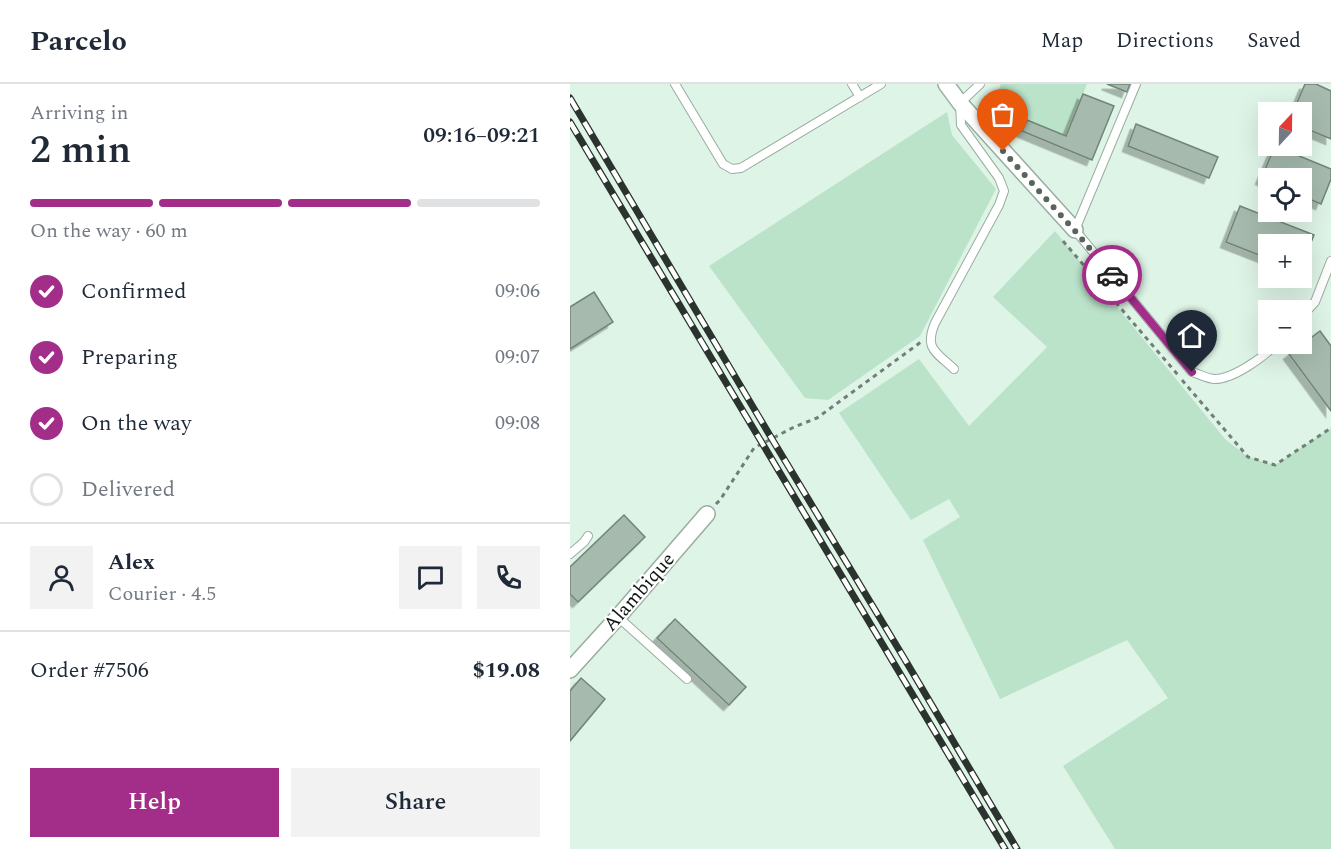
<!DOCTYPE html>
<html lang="en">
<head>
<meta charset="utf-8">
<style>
  body { margin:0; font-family:Spectral,serif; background:#f2f2f3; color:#1f2937; height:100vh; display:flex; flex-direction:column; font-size:22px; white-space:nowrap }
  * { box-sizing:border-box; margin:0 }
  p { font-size:20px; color:#747a83 }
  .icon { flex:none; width:33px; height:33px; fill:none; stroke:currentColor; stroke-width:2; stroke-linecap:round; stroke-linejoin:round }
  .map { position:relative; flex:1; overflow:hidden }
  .panel { display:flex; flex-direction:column; background:#fff; width:570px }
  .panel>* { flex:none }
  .needle { width:39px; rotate:22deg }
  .fabs { position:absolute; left:688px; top:18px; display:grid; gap:12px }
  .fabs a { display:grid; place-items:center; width:54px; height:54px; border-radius:0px; background:#fff; box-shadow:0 6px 24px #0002; font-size:30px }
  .pin { position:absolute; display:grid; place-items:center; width:51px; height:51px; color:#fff; margin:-62px -26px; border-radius:50% 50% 50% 0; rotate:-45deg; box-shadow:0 0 6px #0007 }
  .pin .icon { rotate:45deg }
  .courier { position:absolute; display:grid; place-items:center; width:60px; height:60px; margin:-30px; border:4px solid #a22e89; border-radius:50%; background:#fff; color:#222; box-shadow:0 2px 8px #0007 }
  .head em { font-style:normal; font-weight:600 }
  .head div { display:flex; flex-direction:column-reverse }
  .head { display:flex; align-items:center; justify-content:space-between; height:102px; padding:0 30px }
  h1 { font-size:39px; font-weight:600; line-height:45px }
  .bar { display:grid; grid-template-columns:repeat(4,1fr); gap:9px 6px; align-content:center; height:72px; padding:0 30px }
  .bar i { height:8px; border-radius:4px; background:#e0e1e3 }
  .bar .selected { background:#a22e89 }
  .bar p { grid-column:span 4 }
  .line { display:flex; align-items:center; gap:15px; padding:0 30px; border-top:2px solid #e0e1e3 }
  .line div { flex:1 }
  .round { display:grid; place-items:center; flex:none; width:63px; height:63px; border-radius:0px; background:#f2f2f3 }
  ol { padding:0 30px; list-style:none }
  li { display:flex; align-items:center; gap:18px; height:66px }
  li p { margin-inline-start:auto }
  li .icon { padding:6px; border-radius:50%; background:#a22e89; color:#fff; stroke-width:4 }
  li:last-child { color:#747a83 }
  li i { width:33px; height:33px; border:3px solid #e0e1e3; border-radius:50% }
  .action { display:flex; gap:12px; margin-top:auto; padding:12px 30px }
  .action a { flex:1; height:69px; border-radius:0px; background:#a22e89; color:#fff; font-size:24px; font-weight:600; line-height:69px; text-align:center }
  .action a+a { background:#f2f2f3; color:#1f2937 }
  header { display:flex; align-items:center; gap:36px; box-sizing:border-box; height:84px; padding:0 30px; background:#fff; border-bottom:2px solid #e0e1e3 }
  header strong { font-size:28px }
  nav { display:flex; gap:33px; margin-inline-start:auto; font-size:21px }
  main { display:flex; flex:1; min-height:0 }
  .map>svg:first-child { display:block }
  .green { fill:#bbe3ca }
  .building { fill:#a6bbae; stroke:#718679; stroke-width:1.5; filter:url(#shadow) }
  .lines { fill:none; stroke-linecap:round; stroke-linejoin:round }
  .service-casing { stroke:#99ada0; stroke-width:10 }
  .minor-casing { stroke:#99ada0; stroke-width:18 }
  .path { stroke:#717f77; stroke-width:3; stroke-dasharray:4.5 4.5; stroke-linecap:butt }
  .service { stroke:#fff; stroke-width:8 }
  .minor { stroke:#fff; stroke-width:15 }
  .rail-casing { stroke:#2a332d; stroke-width:7 }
  .rail { stroke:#fff; stroke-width:4.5; stroke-dasharray:14; stroke-linecap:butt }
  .done { stroke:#58645d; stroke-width:6; stroke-dasharray:0 10.8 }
  .route { stroke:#a22e89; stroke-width:8 }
  .labels { text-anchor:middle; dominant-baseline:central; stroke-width:4.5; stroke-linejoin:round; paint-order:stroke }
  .street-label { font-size:20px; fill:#101713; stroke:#fff }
</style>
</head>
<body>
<header>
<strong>Parcelo</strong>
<nav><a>Map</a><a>Directions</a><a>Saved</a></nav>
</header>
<main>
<section class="panel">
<div class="head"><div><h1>2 min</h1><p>Arriving in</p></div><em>09:16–09:21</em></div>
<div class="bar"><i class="selected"></i><i class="selected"></i><i class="selected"></i><i></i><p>On the way · 60 m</p></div>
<ol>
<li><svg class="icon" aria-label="check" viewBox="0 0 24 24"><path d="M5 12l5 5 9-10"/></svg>Confirmed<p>09:06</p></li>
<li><svg class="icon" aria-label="check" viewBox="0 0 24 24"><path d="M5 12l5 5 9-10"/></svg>Preparing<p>09:07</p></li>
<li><svg class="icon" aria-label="check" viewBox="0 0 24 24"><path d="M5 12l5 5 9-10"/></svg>On the way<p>09:08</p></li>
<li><i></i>Delivered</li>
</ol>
<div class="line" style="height:108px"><a class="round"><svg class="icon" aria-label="person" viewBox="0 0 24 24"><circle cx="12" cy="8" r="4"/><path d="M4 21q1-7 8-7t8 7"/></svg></a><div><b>Alex</b><p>Courier · 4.5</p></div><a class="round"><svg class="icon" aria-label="chat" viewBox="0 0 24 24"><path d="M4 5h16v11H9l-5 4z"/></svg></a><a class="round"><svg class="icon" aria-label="phone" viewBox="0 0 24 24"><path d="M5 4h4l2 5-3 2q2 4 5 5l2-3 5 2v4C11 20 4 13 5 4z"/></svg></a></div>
<div class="line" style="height:78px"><div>Order #7506</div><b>$19.08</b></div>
<div class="action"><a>Help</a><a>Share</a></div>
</section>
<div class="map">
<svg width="761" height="765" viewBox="0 0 761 765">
  <defs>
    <filter id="shadow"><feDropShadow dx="-5.5" dy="5.5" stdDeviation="0" flood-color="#0004"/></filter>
  </defs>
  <rect width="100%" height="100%" fill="#def4e6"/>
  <path class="green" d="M431 0H517L496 52 422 22Z
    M377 28 382 51 426 105 350 252 258 316 235 314 139 182Z
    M485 147 655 355 678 373 705 381 761 344V765H545L493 682 598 614 557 556 430 615 353 456 390 433 379 415 341 436 269 329 349 275 399 342 477 263 423 213Z"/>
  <path class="building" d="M537 0H560L557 8Z
    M735 0H746L761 7V55L732 43V28H723Z
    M513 10 544 22 522 76 452 47 457 36 496 52Z
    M566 40 648 73 639 94 558 62Z
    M705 62 761 85V95L751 120 732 112V94H699V99L691 95Z
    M670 122 744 151 732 181V160H699V175L656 158Z
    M24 208 43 238 0 265V223Z
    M750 247 761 262V327L719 270Z
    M54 431 75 453 8 518 0 510V483Z
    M105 535 176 603 159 621 87 554Z
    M11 594 35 615 0 657V607Z"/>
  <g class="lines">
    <defs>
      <path id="service" d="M105 0 153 80 162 85 171 84 311 0
        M282 0 290 13
        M566 0 505 146 622 288C629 290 638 295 645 295 663 295 694 273 706 260
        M732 232 745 218 761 177
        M384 285C366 268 354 265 365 239L429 121 434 107 429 94 391 41 390 19 410 0
        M0 470 14 458 18 452
        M48 533 117 595"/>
      <path id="minor" d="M376 0 390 19 505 146
        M0 586 48 533 137 430"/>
    </defs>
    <use href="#service" class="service-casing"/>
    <use href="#minor" class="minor-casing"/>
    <path class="path" d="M493 157 608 291
      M612 296 678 373 705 381 761 344
      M146 420 150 416 184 364 224 343 247 334 351 258"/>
    <use href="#service" class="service"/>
    <use href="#minor" class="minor"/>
    <defs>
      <path id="rail" d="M0 14 202 355 334 574 447 765
        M0 38 435 765"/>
    </defs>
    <use href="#rail" class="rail-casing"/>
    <use href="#rail" class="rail"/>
  </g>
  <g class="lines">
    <path class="done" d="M433 67 505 147 542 191"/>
    <path class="route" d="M542 191 622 288"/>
  </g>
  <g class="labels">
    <g class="street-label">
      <text transform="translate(69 508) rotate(-49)">Alambique</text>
    </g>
  </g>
</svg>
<div class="fabs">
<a><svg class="needle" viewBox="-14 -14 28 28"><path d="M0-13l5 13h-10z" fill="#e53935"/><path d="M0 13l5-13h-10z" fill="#747a83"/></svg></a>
<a><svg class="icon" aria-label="locate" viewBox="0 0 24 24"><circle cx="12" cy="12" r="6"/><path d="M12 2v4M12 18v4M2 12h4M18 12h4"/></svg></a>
<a>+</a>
<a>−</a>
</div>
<div class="pin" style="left:433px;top:67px;background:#ea580c"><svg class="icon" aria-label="bag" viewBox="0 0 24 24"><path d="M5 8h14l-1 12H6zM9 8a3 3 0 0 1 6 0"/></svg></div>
<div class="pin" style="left:622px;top:288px;background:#1f2937"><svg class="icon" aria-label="home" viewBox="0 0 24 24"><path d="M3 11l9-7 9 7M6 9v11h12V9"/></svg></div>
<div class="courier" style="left:542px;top:191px"><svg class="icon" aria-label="car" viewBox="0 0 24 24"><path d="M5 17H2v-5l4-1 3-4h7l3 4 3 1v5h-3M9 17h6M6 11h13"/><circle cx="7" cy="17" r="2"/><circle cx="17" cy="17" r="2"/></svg></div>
</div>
</main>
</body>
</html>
